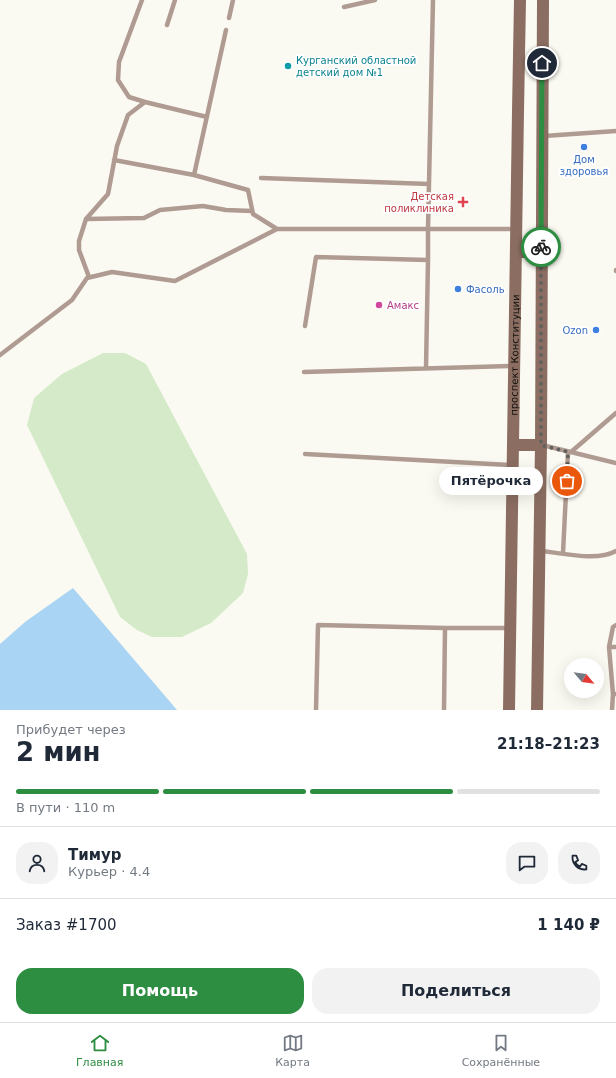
<!DOCTYPE html>
<html lang="ru">
<head>
<meta charset="utf-8">
<style>
  body { margin:0; font-family:"DejaVu Sans",sans-serif; background:#f2f2f3; color:#1f2937; height:100vh; display:flex; flex-direction:column; font-size:15px; white-space:nowrap }
  * { box-sizing:border-box; margin:0 }
  p { font-size:13px; color:#747a83 }
  .icon { flex:none; width:22px; height:22px; fill:none; stroke:currentColor; stroke-width:2; stroke-linecap:round; stroke-linejoin:round }
  .map { position:relative; height:710px; overflow:hidden }
  .side { display:flex; flex-direction:column; background:#fff; flex:1 }
  .side>* { flex:none }
  .needle { width:26px; rotate:119deg }
  .fabs { position:absolute; left:564px; top:658px; display:grid; gap:8px }
  .fabs a { display:grid; place-items:center; width:40px; height:40px; border-radius:50%; background:#fff; box-shadow:0 4px 16px #0002; font-size:20px }
  .pin { position:absolute; display:grid; place-items:center; width:34px; height:34px; color:#fff; margin:-17px; border:2px solid #fff; border-radius:50%; box-shadow:0 1px 4px #0007 }
  .courier { position:absolute; display:grid; place-items:center; width:40px; height:40px; margin:-20px; border:3px solid #2d8e42; border-radius:50%; background:#fff; color:#222; box-shadow:0 1px 5px #0007 }
  .bubble { position:absolute; height:28px; border-radius:14px; background:#fff; box-shadow:0 4px 16px #0002; font-size:13px; font-weight:800; line-height:28px; text-align:center }
  .overview em { font-style:normal; font-weight:800 }
  .overview div { display:flex; flex-direction:column-reverse }
  .overview { display:flex; align-items:center; justify-content:space-between; height:68px; padding:0 16px }
  h1 { font-size:26px; font-weight:800; line-height:30px }
  .bar { display:grid; grid-template-columns:repeat(4,1fr); gap:6px 4px; align-content:center; height:48px; padding:0 16px }
  .bar i { height:5px; border-radius:3px; background:#e0e1e3 }
  .bar .active { background:#2d8e42 }
  .bar p { grid-column:span 4 }
  .line { display:flex; align-items:center; gap:10px; padding:0 16px; border-top:1px solid #e0e1e3 }
  .line div { flex:1 }
  .round { display:grid; place-items:center; flex:none; width:42px; height:42px; border-radius:16px; background:#f2f2f3 }
  .primary-button { display:flex; gap:8px; margin-top:auto; padding:8px 16px }
  .primary-button a { flex:1; height:46px; border-radius:16px; background:#2d8e42; color:#fff; font-size:16px; font-weight:800; line-height:46px; text-align:center }
  .primary-button a+a { background:#f2f2f3; color:#1f2937 }
  .dock { display:flex; justify-content:space-around; align-items:center; height:56px; border-top:1px solid #e0e1e3; background:#fff; font-size:11px; color:#747a83 }
  .dock a { display:grid; justify-items:center; gap:2px }
  .dock .active { color:#2d8e42 }
  .map>svg:first-child { display:block }
  .green { fill:#d4eac8 }
  .water { fill:#aad4f3 }
  .lines { fill:none; stroke-linecap:round; stroke-linejoin:round }
  .lane { stroke:#b09b92; stroke-width:4.5 }
  .secondary { stroke:#8b6e61; stroke-width:12 }
  .done { stroke:#62615d; stroke-width:4; stroke-dasharray:0 7.2 }
  .route { stroke:#2d8e42; stroke-width:5 }
  .culture-dot { fill:#0f9aa8; stroke:#fff; stroke-width:1.5 }
  .shop-dot { fill:#3f7fe0; stroke:#fff; stroke-width:1.5 }
  .health-dot { fill:#e0444e; stroke:#fff; stroke-width:1.5 }
  .hotel-dot { fill:#d1479c; stroke:#fff; stroke-width:1.5 }
  .labels { text-anchor:middle; dominant-baseline:central; stroke-width:3.5; stroke-linejoin:round; paint-order:stroke }
  .culture-label { font-size:10px; fill:#0d838f; stroke:#fff; text-anchor:start }
  .shop-label { font-size:10px; fill:#366cbe; stroke:#fff }
  .health-label { font-size:10px; fill:#be3a42; stroke:#fff; text-anchor:end }
  .hotel-label { font-size:10px; fill:#b23c85; stroke:#fff; text-anchor:start }
  .street-label { font-size:10px; fill:#100f0d; stroke:#fff }
</style>
</head>
<body>
<div class="map">
<svg width="616" height="710" viewBox="0 0 616 710">
  <rect width="100%" height="100%" fill="#fbfaf2"/>
  <path class="green" d="M103 353H125L146 364 247 554 248 574 243 593 211 623 182 637H152L137 630 120 617 27 425 34 398 62 374Z"/>
  <path class="water" d="M73 588 177 710H0V644L25 622Z"/>
  <g class="lines">
    <path class="lane" d="M142 0 119 62 118 80 129 97 145 102
      M344 7 375 0
      M229 18 233 0
      M167 25 175 0
      M226 30 194 175 248 190 253 214 277 229
      M544 136 616 131
      M114 160 194 175
      M261 178 429 184
      M86 219 144 218 160 210 203 206 226 210 252 211
      M616 270V271
      M89 277 79 250V241L86 219 108 194 117 146 128 115 145 102 207 117
      M305 326 316 257 428 260V229L433 0
      M0 355 72 300 87 278 112 272 175 281 277 229H515
      M426 368 428 260
      M304 372 514 366
      M542 445 616 463
      M571 452 616 413
      M305 454 512 465
      M541 551C563 553 597 562 616 551
      M563 553 568 452
      M609 647 613 627 616 625
      M613 694 609 647H616
      M316 710 318 625 445 628H509
      M444 710 445 628
      M612 710 613 694H616"/>
    <g class="secondary">
      <path d="M516 252H541"/>
      <path d="M513 445H541"/>
      <path id="s1" d="M509 710 518 111 520 0"/>
      <path d="M537 710 541 445 543 0"/>
    </g>
  </g>
  <g class="lines">
    <path class="done" d="M541 247V445L568 452 567 481"/>
    <path class="route" d="M541 247 542 63"/>
  </g>
  <circle class="culture-dot" cx="288" cy="66" r="4"/>
  <g class="shop-dot">
    <circle cx="584" cy="147" r="4"/>
    <circle cx="458" cy="289" r="4"/>
    <circle cx="596" cy="330" r="4"/>
  </g>
  <path class="health-dot" d="M461 196h4v4h4v4h-4v4h-4v-4h-4v-4h4z"/>
  <circle class="hotel-dot" cx="379" cy="305" r="4"/>
  <g class="labels">
    <g class="culture-label">
      <text x="296" y="60">Курганский областной<tspan x="296" dy="12">детский дом №1</tspan></text>
    </g>
    <g class="shop-label">
      <text x="584" y="159">Дом<tspan x="584" dy="12">здоровья</tspan></text>
      <text x="466" y="289" text-anchor="start">Фасоль</text>
      <text x="588" y="330" text-anchor="end">Ozon</text>
    </g>
    <g class="health-label">
      <text x="454" y="196">Детская<tspan x="454" dy="12">поликлиника</tspan></text>
    </g>
    <g class="hotel-label">
      <text x="387" y="305">Амакс</text>
    </g>
    <g class="street-label">
      <text stroke="none"><textPath href="#s1" startOffset="355">проспект Конституции</textPath></text>
    </g>
  </g>
</svg>
<div class="fabs">
<a><svg class="needle" viewBox="-14 -14 28 28"><path d="M0-13l5 13h-10z" fill="#e53935"/><path d="M0 13l5-13h-10z" fill="#747a83"/></svg></a>
</div>
<div class="pin" style="left:567px;top:481px;background:#ea580c"><svg class="icon" aria-label="bag" viewBox="0 0 24 24"><path d="M5 8h14l-1 12H6zM9 8a3 3 0 0 1 6 0"/></svg></div>
<div class="pin" style="left:542px;top:63px;background:#1f2937"><svg class="icon" aria-label="home" viewBox="0 0 24 24"><path d="M3 11l9-7 9 7M6 9v11h12V9"/></svg></div>
<div class="courier" style="left:541px;top:247px"><svg class="icon" aria-label="bike" viewBox="0 0 24 24"><circle cx="6" cy="16" r="4"/><circle cx="18" cy="16" r="4"/><path d="M6 16l4-8h5l3 8M10 8l3 8H6M13 5h3"/></svg></div>
<div class="bubble" style="left:439px;top:467px;width:104px">Пятёрочка</div>
</div>
<section class="side">
<div class="overview"><div><h1>2 мин</h1><p>Прибудет через</p></div><em>21:18–21:23</em></div>
<div class="bar"><i class="active"></i><i class="active"></i><i class="active"></i><i></i><p>В пути · 110 m</p></div>
<div class="line" style="height:72px"><a class="round"><svg class="icon" aria-label="person" viewBox="0 0 24 24"><circle cx="12" cy="8" r="4"/><path d="M4 21q1-7 8-7t8 7"/></svg></a><div><b>Тимур</b><p>Курьер · 4.4</p></div><a class="round"><svg class="icon" aria-label="chat" viewBox="0 0 24 24"><path d="M4 5h16v11H9l-5 4z"/></svg></a><a class="round"><svg class="icon" aria-label="phone" viewBox="0 0 24 24"><path d="M5 4h4l2 5-3 2q2 4 5 5l2-3 5 2v4C11 20 4 13 5 4z"/></svg></a></div>
<div class="line" style="height:52px"><div>Заказ #1700</div><b>1 140 ₽</b></div>
<div class="primary-button"><a>Помощь</a><a>Поделиться</a></div>
</section>
<nav class="dock">
<a class="active"><svg class="icon" aria-label="home" viewBox="0 0 24 24"><path d="M3 11l9-7 9 7M6 9v11h12V9"/></svg>Главная</a>
<a><svg class="icon" aria-label="map" viewBox="0 0 24 24"><path d="M3 6l6-2 6 2 6-2v14l-6 2-6-2-6 2zM9 4v14M15 6v14"/></svg>Карта</a>
<a><svg class="icon" aria-label="saved" viewBox="0 0 24 24"><path d="M7 4h10v16l-5-4-5 4z"/></svg>Сохранённые</a>
</nav>
</body>
</html>
